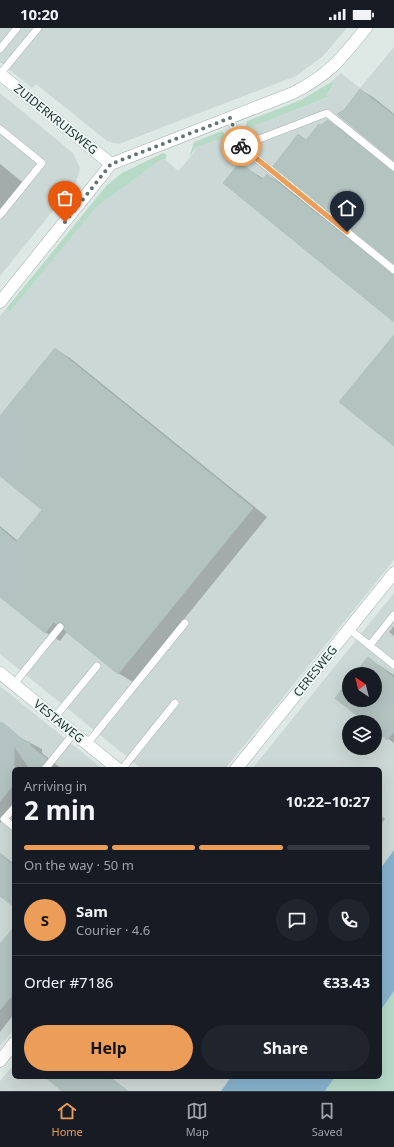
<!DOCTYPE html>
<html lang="en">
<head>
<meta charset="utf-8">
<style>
  body { margin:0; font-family:"Noto Sans",sans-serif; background:#20242c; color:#f1f3f6; height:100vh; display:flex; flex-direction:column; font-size:15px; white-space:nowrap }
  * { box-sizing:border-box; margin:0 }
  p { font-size:13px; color:#9ea1a6 }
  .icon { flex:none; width:22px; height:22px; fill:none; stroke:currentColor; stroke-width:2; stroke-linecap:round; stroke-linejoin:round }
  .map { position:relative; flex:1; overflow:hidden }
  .drawer { position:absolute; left:12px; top:739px; width:370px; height:312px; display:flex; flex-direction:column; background:#171b24; border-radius:6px; box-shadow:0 4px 16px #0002 }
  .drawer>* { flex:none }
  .needle { width:26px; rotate:325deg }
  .controls { position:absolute; left:342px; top:639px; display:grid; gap:8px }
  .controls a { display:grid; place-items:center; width:40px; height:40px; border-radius:50%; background:#171b24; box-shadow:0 4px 16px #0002; font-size:20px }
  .pin { position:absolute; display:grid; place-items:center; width:34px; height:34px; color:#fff; margin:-41px -17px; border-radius:50% 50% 50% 0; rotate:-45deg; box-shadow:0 0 4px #0007 }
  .pin .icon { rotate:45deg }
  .courier { position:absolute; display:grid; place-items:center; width:40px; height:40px; margin:-20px; border:3px solid #ec9e59; border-radius:50%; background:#fff; color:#222; box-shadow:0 1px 5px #0007 }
  .overview em { font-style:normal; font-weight:700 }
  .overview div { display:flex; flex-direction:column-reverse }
  .overview { display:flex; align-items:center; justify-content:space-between; height:68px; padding:0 12px }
  h1 { font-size:26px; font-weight:700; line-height:30px }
  .bar { display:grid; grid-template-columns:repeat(4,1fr); gap:6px 4px; align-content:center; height:48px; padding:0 12px }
  .bar i { height:5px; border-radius:3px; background:#363941 }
  .bar .selected { background:#ec9e59 }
  .bar p { grid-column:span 4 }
  .line { display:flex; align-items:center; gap:10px; padding:0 12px; border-top:1px solid #363941 }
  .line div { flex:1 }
  .round { display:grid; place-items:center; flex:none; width:42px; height:42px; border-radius:21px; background:#20242c }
  .button { display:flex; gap:8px; margin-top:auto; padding:8px 12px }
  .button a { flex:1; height:46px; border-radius:24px; background:#ec9e59; color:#111; font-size:16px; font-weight:700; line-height:46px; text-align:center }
  .button a+a { background:#20242c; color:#f1f3f6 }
  .status { display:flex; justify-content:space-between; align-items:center; height:28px; padding:0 20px; background:#171b24; direction:ltr }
  .status svg { height:11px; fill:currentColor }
  .tab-bar { display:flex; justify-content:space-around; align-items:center; height:56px; border-top:1px solid #363941; background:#171b24; font-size:11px; color:#9ea1a6 }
  .tab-bar a { display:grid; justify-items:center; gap:2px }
  .tab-bar .selected { color:#ec9e59 }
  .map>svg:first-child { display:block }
  .built { fill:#ccd8d5; fill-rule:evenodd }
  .green { fill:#b7dac8 }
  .water { fill:#87b2cd }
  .shadow { fill:#0003 }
  .building { fill:#b3c3c0; stroke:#b1c2bf }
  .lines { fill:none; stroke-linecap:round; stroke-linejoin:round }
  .lane-casing { stroke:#a1b0ae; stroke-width:8 }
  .street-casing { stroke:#a1b0ae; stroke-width:13 }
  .lane { stroke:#fff; stroke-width:7 }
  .street { stroke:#fff; stroke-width:12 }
  .done { stroke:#627574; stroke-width:4; stroke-dasharray:0 7.2 }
  .route { stroke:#ec9e59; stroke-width:5 }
  .labels { text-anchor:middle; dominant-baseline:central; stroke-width:4; stroke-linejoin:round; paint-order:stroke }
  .street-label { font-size:12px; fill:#203736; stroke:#eef6f3 }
</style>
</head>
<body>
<div class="status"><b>10:20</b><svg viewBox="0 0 49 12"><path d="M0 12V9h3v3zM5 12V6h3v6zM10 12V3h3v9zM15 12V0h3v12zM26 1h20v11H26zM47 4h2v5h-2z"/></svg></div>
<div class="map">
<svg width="394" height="1063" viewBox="0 0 394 1063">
  <rect width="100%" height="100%" fill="#dee9e6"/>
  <path class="built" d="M0 0H347L323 28 296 48 119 116 107 113 36 56 32 60 0 34Z
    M394 19V532L225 741H142L0 626V288L6 281 10 284 96 178 159 133 165 131 178 143 194 125 196 119 328 70 326 67 334 57 331 54 341 45 360 60Z
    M0 65 73 125 80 140 76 154 0 248Z
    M394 565V822L380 841V741H252ZM349 646H375V672H349ZM349 694H375V720H349Z
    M0 658 103 741H14V1001L0 1018Z
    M14 1036V1049H231L221 1063H0V1053Z"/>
  <path class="green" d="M331 54 334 56 326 67 329 69 244 102 247 93 301 72Z
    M222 103 226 109 196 119 189 130 194 114Z
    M163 125 167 127 165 131 159 133 96 179 10 284 6 281 107 157 122 145Z
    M394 963V1063H325L335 1049H380V983Z"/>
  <path class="water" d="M394 822V963L380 983V841Z
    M231 1049H335L325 1063H221Z"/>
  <path class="shadow" d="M361 62 373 69 394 86V131L344 82Z
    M328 94 341 101 394 144V234L307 113Z
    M0 136 25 156 0 186Z
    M240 136 264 151 267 147 280 154 394 247V293Z
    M55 321 70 330 267 489 133 654 118 645 67 604 60 613 45 604 0 567V498L18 513 43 482 0 447V389Z
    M394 598V608L389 604Z
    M368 630 394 647V715L375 701V694H366L336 669 349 653V672H375V646H355Z
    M0 694 19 709 42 721V725L58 738 65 741H14V782L12 780 0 795Z
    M380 787 385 791 380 797Z
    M0 825 14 836V878L0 866Z
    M14 901V986L0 1004V918Z
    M54 1049H110L128 1063H64Z"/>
  <path class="building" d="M360 61 394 88V133L337 86 344 82Z
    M328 92 394 144V236L273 138 298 106 306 112 319 96 321 97Z
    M240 134 262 152 267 146 394 247V294L223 155Z
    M394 307V418L339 374Z
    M55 320 253 480 118 646 64 602 65 598 63 595 56 596 54 594 45 605 0 569V500L16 514 42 482 0 448V388Z
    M368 629 394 650V704L387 712 375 702V694H365L335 670 349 652V672H375V646H354Z
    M0 695H3L26 714H30V718L47 731 40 741H30L14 718V756L0 773Z
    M0 826 14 838V879L0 868Z
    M14 899V965L0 982V916Z
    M45 1049H109L127 1063H62Z"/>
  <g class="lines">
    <defs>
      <path id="lane" d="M0 21 17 0
        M0 46 38 0
        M230 90 241 118 394 242
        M0 101 42 135 0 187
        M241 118 327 85 394 139
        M349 601 394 637
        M370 617 394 587
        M14 656 60 599
        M55 689 97 638
        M87 716 185 595
        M45 741 74 705
        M122 741 175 675
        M14 780 4 791 14 799"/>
      <path id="street" d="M0 46 111 136
        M0 274 111 136 293 65C330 46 341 31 366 0
        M0 645 118 741
        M236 741 394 545
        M0 1033 14 1015"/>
    </defs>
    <use href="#lane" class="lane-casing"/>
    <use href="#street" class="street-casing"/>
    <use href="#lane" class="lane"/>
    <use href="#street" class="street"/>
  </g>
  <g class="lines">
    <path class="done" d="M65 194 111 136 230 90 241 118"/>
    <path class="route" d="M241 118 347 204"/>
  </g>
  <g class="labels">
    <g class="street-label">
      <text transform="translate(56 91) rotate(39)">ZUIDERKRUISWEG</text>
      <text transform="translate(315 643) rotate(-51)">CERESWEG</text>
      <text transform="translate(59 693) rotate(39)">VESTAWEG</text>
    </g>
  </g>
</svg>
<div class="controls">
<a><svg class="needle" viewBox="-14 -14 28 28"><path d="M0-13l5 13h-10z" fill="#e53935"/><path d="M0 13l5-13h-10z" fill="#9ea1a6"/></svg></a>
<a><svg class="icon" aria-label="layers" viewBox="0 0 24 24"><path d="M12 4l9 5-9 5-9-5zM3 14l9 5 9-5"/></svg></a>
</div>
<div class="pin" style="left:65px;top:194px;background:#ea580c"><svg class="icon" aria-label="bag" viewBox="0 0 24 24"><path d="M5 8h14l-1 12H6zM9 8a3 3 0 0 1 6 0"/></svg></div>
<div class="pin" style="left:347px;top:204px;background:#1f2937"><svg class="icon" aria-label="home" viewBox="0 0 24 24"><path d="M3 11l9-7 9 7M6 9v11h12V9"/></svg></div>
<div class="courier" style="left:241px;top:118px"><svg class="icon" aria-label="bike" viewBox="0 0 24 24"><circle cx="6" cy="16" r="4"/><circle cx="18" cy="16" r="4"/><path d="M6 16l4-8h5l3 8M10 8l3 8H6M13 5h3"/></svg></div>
<section class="drawer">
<div class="overview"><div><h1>2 min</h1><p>Arriving in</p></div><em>10:22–10:27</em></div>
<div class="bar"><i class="selected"></i><i class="selected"></i><i class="selected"></i><i></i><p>On the way · 50 m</p></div>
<div class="line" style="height:72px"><b class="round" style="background:#ec9e59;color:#111">S</b><div><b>Sam</b><p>Courier · 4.6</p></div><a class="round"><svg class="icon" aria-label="chat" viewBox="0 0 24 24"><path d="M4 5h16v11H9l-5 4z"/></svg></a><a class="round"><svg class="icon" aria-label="phone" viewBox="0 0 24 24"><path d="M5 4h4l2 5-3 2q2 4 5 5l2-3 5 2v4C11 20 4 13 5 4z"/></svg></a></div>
<div class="line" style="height:52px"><div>Order #7186</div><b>€33.43</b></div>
<div class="button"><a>Help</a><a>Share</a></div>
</section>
</div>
<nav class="tab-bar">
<a class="selected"><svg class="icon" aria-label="home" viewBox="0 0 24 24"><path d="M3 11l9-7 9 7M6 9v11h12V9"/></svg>Home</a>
<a><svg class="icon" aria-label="map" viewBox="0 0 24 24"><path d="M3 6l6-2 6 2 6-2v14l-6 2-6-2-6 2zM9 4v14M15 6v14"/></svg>Map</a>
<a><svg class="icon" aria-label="saved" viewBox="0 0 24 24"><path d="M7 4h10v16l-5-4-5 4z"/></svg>Saved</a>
</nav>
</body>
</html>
